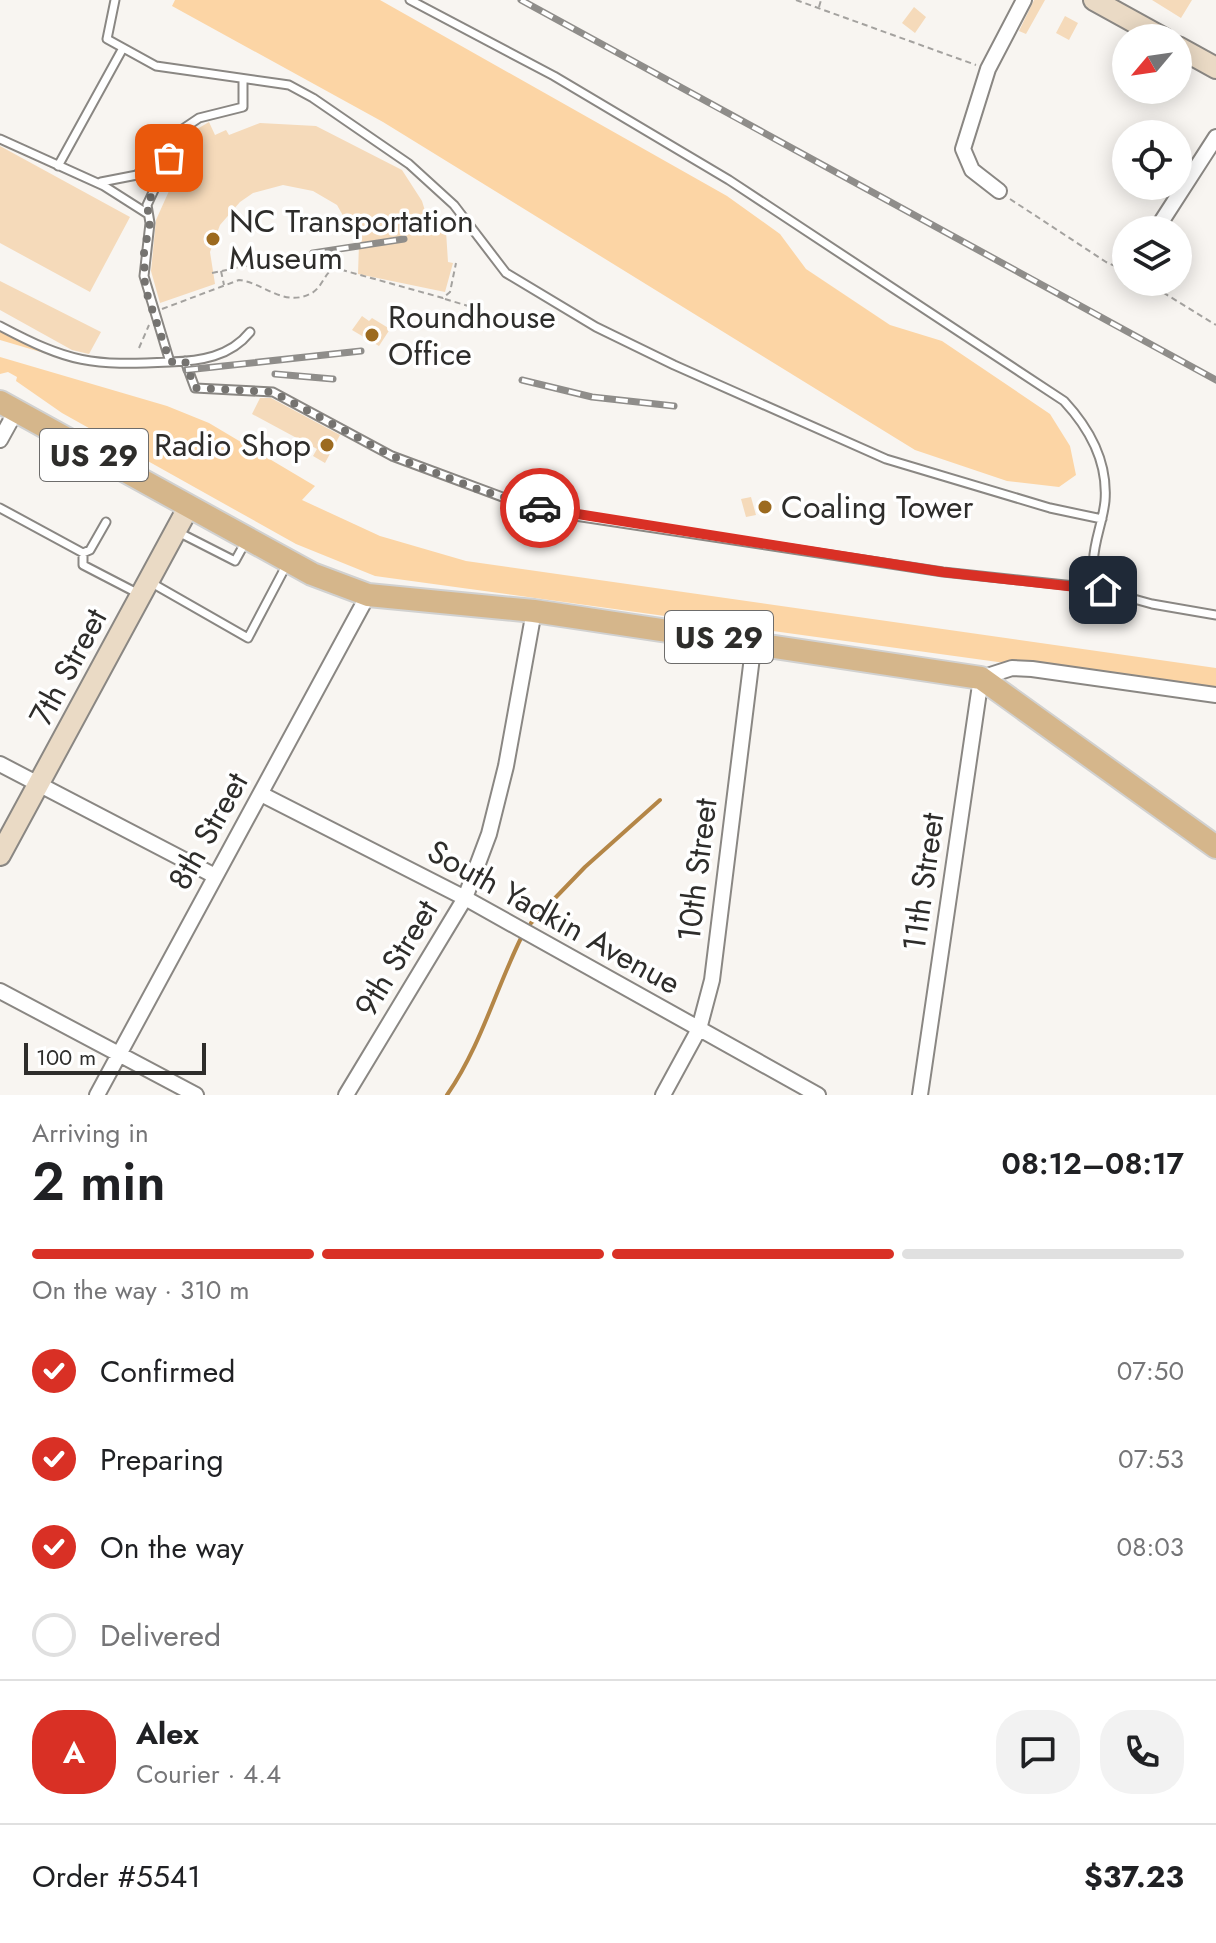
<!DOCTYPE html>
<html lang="en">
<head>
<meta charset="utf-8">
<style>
  body { margin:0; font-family:Jost,sans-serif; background:#f2f2f2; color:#202124; height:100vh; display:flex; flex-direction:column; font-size:30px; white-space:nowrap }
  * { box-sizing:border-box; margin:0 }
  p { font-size:26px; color:#757577 }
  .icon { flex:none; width:44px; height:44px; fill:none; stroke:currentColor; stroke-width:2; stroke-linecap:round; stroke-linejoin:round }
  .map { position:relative; height:1095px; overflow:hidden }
  .drawer { display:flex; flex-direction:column; background:#fff; flex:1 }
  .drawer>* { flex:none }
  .needle { width:52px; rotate:241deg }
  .buttons { position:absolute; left:1112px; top:24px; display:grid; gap:16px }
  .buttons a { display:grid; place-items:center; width:80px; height:80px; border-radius:50%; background:#fff; box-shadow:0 4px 20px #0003; font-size:40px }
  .scale { position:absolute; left:24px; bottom:20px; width:182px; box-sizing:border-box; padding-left:8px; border:4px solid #2e2d2b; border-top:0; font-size:22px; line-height:28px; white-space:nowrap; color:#2e2d2b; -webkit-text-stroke:6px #fff; paint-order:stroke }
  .pin { position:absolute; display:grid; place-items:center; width:68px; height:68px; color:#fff; margin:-34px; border-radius:16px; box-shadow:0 4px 12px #0006 }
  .courier { position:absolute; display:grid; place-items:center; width:80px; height:80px; margin:-40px; border:6px solid #d93025; border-radius:50%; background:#fff; color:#222; box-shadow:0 2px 10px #0007 }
  .headline em { font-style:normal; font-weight:600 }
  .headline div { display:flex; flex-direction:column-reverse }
  .headline { display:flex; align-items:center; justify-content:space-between; height:136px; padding:0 32px }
  h1 { font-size:52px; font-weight:600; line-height:60px }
  .bar { display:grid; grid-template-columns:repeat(4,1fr); gap:12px 8px; align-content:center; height:96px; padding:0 32px }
  .bar i { height:10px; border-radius:6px; background:#e0e0e0 }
  .bar .active { background:#d93025 }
  .bar p { grid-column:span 4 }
  .line { display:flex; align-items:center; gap:20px; padding:0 32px; border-top:2px solid #e0e0e0 }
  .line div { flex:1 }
  .round { display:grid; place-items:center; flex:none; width:84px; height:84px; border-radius:32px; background:#f2f2f2 }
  ol { padding:0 32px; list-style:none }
  li { display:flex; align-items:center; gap:24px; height:88px }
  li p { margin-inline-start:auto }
  li .icon { padding:8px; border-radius:50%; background:#d93025; color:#fff; stroke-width:4 }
  li:last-child { color:#757577 }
  li i { width:44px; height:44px; border:4px solid #e0e0e0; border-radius:50% }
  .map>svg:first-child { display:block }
  .green { fill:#fcd5a5 }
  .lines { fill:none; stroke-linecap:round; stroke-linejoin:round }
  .stream { stroke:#b48647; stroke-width:4 }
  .building { fill:#f5daba }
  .lane-casing { stroke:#8a8783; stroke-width:11 }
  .street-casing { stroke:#8a8783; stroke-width:18 }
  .secondary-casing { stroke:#8a8783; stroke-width:24 }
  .primary-casing { stroke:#d1d1d0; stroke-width:26 }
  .path { stroke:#a4a29f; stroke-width:2; stroke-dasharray:6 4; stroke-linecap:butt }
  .lane { stroke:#fff; stroke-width:7 }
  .street { stroke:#fff; stroke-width:14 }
  .secondary { stroke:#eadac5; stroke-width:20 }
  .primary { stroke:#d5b68b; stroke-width:22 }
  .rail-casing { stroke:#8f8d8a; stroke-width:7 }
  .rail { stroke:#fff; stroke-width:4; stroke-dasharray:12; stroke-linecap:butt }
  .done { stroke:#757370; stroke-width:8; stroke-dasharray:0 14.4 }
  .route { stroke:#d93025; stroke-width:10 }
  .poi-dot { fill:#9c6a1f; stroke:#fff; stroke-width:3 }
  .labels { text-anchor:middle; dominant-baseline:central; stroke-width:7; stroke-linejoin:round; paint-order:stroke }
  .shield { fill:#fff; stroke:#6d6c6b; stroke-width:2 }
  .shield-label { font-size:30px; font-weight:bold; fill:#2e2d2b }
  .poi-label { font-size:32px; fill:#2e2d2b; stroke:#fff; text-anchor:start }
  .street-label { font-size:32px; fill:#2e2d2b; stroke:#fff }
</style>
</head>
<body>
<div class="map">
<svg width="1216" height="1095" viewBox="0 0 1216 1095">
  <rect width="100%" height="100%" fill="#f8f5f1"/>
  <path class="green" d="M175 0H380L727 196 780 234 806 269 890 325 942 341 1050 414 1070 446 1076 475 1059 487 1007 481 915 450 383 122 172 6Z
    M0 330 61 358 0 340Z
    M0 357 167 406 209 423 315 486 302 500 380 536 466 561 1216 668V692L375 576 296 544 62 413 16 381 17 377 8 372 0 374Z"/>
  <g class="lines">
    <path class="stream" d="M531 923 585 867 660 800
      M447 1095C481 1046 496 988 522 936"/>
  </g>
  <path class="building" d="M1034 0H1045L1026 34 1019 31Z
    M1152 0H1192L1181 18Z
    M914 7 926 17 915 33 902 23Z
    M1065 16 1078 23 1069 40 1056 33Z
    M209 122 215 135 226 130 229 135 260 123 316 126 402 170 422 201 426 214 438 211 446 231 448 262 453 263 445 292 358 274 359 244 337 205 313 191 283 185 253 193 240 202 220 225 210 252 215 284 160 303 151 271 156 220 173 182 186 169 172 144Z
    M0 146 130 217 90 292 0 243Z
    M0 281 101 332 89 354 72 350 0 310Z
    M362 316 369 321 372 318 390 329 379 346 352 330Z
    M260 398H271L340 435 325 463 313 456 317 449 252 414Z
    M751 497 756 515 746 517 741 499Z"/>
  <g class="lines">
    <defs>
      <path id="lane" d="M115 0 107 39 156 66 289 85 313 98 409 164 454 205 506 273 596 327 674 365 886 459 1050 508 1102 519
        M410 0 554 76 729 180 1064 401C1090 429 1108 462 1105 501 1102 532 1082 563 1103 590
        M0 139 104 186 148 214
        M58 166 123 48
        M101 182 137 175 164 143
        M0 326C70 363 91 366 170 362L144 276 150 223 147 205 169 158 165 141 199 118 243 107V80
        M185 361 195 388 273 392 392 456 524 505 575 516 943 572 1094 588 1152 604 1216 615
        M170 362C200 361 230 357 250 332
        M0 508 83 553 90 550 106 522
        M178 532 235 561 246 541
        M83 553V565L139 594
        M150 582 248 638 287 564"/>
      <path id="street" d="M999 191 972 170 963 149 988 69 1024 0
        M1156 230 1216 137
        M0 440 16 411
        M0 764 215 876
        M261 794 465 898 818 1095
        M0 991 196 1095
        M97 1095 368 595
        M346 1095 465 898 489 834 506 766 534 611
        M663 1095 699 1029 712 980 754 641
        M920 1095 981 678 1012 668 1032 669 1216 695"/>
      <path id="secondary" d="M1094 0 1163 38
        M1178 47 1216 68
        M0 855 188 508"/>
      <path id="primary" d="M0 402 312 574 368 595 534 611 981 678 1216 847"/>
    </defs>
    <use href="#lane" class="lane-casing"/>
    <use href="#street" class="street-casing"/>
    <use href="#secondary" class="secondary-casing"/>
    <use href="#primary" class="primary-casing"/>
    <path class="path" d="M796 0 976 65
      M819 7 821 0
      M1010 199 1106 262 1126 271
      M221 271 224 285
      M212 273 259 263
      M1146 282 1216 325
      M445 299 538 327 546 311
      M162 309 239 280C264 283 283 307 310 294 323 288 324 272 335 268L443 298 450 292 456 263
      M139 348 149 325"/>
    <use href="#lane" class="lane"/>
    <use href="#street" class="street"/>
    <use href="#secondary" class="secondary"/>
    <use href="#primary" class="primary"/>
    <defs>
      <path id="rail" d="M521 0 1216 380
        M313 253 404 239
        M186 370 361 351
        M275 374 333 379
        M522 380 592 397 674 406"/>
    </defs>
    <use href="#rail" class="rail-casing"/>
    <use href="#rail" class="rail"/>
  </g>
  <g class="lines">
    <path class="done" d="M169 158 147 205 150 223 144 252 145 288 170 362 185 361 195 388 273 392 392 456 480 490 540 508"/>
    <path class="route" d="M540 508 943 572 1103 590"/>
  </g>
  <g class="poi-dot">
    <circle cx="213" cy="239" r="8"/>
    <circle cx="372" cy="335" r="8"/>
    <circle cx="327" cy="445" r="8"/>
    <circle cx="765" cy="507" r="8"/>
  </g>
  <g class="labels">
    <g class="shield">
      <rect x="40" y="429" width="108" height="52" rx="6"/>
      <rect x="665" y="611" width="108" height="52" rx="6"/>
    </g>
    <g class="shield-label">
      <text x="94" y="455">US 29</text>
      <text x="719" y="637">US 29</text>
    </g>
    <g class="poi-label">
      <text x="229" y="221">NC Transportation<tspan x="229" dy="37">Museum</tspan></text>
      <text x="388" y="317">Roundhouse<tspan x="388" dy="37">Office</tspan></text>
      <text x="311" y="445" text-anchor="end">Radio Shop</text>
      <text x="781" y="507">Coaling Tower</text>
    </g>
    <g class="street-label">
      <text transform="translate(68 667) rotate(-62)">7th Street</text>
      <text transform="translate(208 831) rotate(-61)">8th Street</text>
      <text transform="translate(697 870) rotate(-83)">10th Street</text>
      <text transform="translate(923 882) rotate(-82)">11th Street</text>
      <text transform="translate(554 917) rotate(29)">South Yadkin Avenue</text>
      <text transform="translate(396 958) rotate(-59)">9th Street</text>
    </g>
  </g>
</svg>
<div class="buttons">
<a><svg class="needle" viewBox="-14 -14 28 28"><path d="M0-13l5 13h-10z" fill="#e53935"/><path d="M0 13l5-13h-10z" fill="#757577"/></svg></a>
<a><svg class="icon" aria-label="locate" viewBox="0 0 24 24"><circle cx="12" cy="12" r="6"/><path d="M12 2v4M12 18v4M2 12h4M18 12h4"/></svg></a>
<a><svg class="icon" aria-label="layers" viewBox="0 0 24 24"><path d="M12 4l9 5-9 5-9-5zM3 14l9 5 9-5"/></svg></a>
</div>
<div class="scale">100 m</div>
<div class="pin" style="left:169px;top:158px;background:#ea580c"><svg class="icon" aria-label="bag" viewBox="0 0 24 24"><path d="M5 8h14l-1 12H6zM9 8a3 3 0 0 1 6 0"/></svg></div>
<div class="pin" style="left:1103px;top:590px;background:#1f2937"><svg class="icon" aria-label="home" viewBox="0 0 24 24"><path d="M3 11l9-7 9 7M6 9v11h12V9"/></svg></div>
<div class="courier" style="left:540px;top:508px"><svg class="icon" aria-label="car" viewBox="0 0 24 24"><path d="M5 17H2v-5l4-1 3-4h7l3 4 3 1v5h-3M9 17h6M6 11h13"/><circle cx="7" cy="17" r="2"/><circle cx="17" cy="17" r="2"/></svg></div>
</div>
<section class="drawer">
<div class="headline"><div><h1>2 min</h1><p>Arriving in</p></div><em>08:12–08:17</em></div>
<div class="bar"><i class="active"></i><i class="active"></i><i class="active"></i><i></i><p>On the way · 310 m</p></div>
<ol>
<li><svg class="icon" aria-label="check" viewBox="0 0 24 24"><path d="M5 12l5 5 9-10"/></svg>Confirmed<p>07:50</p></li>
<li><svg class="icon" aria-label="check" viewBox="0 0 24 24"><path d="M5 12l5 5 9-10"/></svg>Preparing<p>07:53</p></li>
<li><svg class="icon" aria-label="check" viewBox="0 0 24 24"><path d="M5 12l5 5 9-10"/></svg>On the way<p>08:03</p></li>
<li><i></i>Delivered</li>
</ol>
<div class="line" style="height:144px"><b class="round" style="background:#d93025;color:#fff">A</b><div><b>Alex</b><p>Courier · 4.4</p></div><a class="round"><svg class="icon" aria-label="chat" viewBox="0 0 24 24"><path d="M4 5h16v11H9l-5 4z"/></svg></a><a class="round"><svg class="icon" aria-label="phone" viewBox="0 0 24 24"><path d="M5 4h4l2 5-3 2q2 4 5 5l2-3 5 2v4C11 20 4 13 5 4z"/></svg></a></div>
<div class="line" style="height:104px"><div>Order #5541</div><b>$37.23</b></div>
</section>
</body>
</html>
